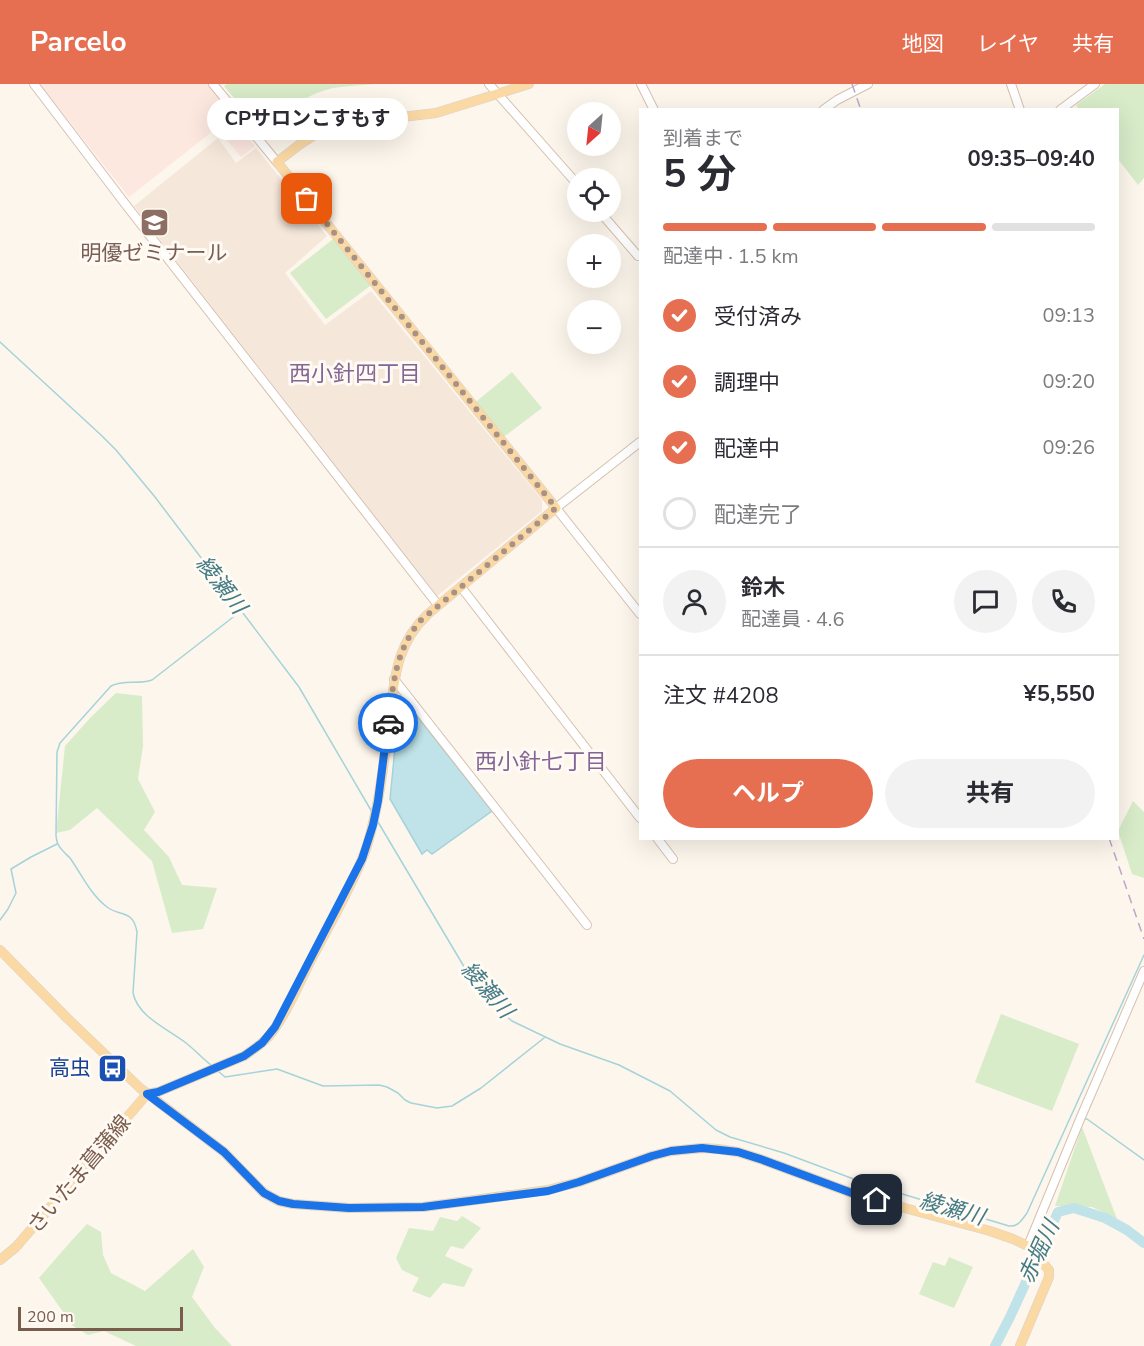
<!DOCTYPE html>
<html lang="ja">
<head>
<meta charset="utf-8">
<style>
  body { margin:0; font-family:"Nunito Sans","Noto Sans JP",sans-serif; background:#f2f2f3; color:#2b2b33; height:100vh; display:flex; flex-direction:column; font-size:22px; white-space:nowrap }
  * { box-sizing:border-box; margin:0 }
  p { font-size:20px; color:#7c7c81 }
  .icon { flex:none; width:33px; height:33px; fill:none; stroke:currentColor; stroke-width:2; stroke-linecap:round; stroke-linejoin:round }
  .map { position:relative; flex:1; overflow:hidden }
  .drawer { position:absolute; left:639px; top:24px; width:480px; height:732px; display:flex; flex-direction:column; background:#fff; border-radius:0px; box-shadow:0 6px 24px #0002 }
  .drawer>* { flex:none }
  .needle { width:39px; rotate:207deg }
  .fabs { position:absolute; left:567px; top:18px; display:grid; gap:12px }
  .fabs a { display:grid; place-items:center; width:54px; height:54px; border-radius:50%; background:#fff; box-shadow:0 6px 24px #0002; font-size:30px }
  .scale { position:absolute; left:18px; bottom:15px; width:165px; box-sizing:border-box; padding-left:6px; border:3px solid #7a5c4d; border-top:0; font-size:16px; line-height:21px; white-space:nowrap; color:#7a5c4d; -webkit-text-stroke:4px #fffaf3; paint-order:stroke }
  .pin { position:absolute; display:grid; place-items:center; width:51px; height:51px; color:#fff; margin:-26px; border-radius:12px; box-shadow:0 3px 9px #0006 }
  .courier { position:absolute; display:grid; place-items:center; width:60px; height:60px; margin:-30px; border:4px solid #1a73e8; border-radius:50%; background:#fff; color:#222; box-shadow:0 2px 8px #0007 }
  .bubble { position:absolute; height:42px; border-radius:21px; background:#fff; box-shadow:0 6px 24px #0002; font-size:20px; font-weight:700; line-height:42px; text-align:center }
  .head em { font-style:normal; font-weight:700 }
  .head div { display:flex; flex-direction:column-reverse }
  .head { display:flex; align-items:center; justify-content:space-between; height:102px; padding:0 24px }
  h1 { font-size:39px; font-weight:700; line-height:45px }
  .bar { display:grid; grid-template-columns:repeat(4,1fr); gap:9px 6px; align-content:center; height:72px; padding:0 24px }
  .bar i { height:8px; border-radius:4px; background:#e1e1e2 }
  .bar .current { background:#e76f51 }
  .bar p { grid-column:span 4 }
  .line { display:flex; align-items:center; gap:15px; padding:0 24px; border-top:2px solid #e1e1e2 }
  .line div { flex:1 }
  .round { display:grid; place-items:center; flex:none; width:63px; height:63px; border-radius:32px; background:#f2f2f3 }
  ol { padding:0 24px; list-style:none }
  li { display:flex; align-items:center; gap:18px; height:66px }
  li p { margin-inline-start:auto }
  li .icon { padding:6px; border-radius:50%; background:#e76f51; color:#fff; stroke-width:4 }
  li:last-child { color:#7c7c81 }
  li i { width:33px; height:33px; border:3px solid #e1e1e2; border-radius:50% }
  .primary-button { display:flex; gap:12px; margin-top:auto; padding:12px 24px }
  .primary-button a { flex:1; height:69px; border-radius:36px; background:#e76f51; color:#fff; font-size:24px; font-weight:700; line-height:69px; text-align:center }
  .primary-button a+a { background:#f2f2f3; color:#2b2b33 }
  header { display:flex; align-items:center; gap:36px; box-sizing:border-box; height:84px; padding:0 30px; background:#e76f51; color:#fff }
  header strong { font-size:28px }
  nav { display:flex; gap:33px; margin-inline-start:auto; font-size:21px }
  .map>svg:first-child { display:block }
  .residential { fill:#f5e8da }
  .commercial { fill:#fde8e0 }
  .green { fill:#d8ecc9 }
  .water { fill:#bfe3e8; stroke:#a5d3da; stroke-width:1.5 }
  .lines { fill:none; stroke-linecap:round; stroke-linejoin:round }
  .stream { stroke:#a5d3da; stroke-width:1.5 }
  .river { stroke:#bfe3e8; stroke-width:10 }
  .secondary-casing { stroke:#d6c0b0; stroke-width:10 }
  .primary-casing { stroke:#dad1cd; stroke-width:10 }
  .secondary { stroke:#fff; stroke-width:8 }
  .primary { stroke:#fbd9a5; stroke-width:9 }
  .rail { stroke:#b9a8c9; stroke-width:1.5; stroke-dasharray:9 6; stroke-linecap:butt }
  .done { stroke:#a89285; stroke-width:6; stroke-dasharray:0 10.8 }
  .route { stroke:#1a73e8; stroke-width:8 }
  .labels { text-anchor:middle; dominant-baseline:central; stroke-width:6; stroke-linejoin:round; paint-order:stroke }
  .education-label { font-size:21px; fill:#785e54; stroke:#fffaf3 }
  .transit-label { font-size:21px; fill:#164399; stroke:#fffaf3; text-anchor:end }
  .street-label { font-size:21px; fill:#7a5c4d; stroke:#fffaf3 }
  .neighbourhood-label { font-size:22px; fill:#846695; stroke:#fffaf3 }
  .water-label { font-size:22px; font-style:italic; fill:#437c86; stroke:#fffaf3 }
</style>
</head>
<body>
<header>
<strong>Parcelo</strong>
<nav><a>地図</a><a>レイヤ</a><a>共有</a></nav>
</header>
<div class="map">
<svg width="1144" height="1262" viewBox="0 0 1144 1262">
  <rect width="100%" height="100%" fill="#fdf6ec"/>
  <path class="residential" d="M218 54 236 79 256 64 327 152 285 189 325 241 371 207 542 416V427L437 512 134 122Z"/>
  <path class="commercial" d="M40 0H207L232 32 129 113Z
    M236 38 255 62 241 73 221 49Z"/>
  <path class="green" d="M227 0H375C362 1 347 2 333 4 305 11 283 27 259 43L224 2Z
    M1105 0H1144V94L1138 101 1118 75V26L1079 25 1076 21Z
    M337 152 374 199 326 235 290 189Z
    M512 288 542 324 501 355 472 321Z
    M116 609 142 612 143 662 138 695 155 728 144 746 169 773 182 801 217 804 203 845 172 849 152 777 97 724 70 746 56 749 65 662 90 634Z
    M1133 717 1144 728V794L1132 790 1118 747Z
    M1001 930 1079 960 1052 1027 975 998Z
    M1082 1043 1117 1135 1092 1123 1055 1122Z
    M462 1132 481 1144 463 1165 451 1162 445 1172 473 1185 464 1203 443 1199 430 1214 412 1207 419 1194 402 1186 396 1174 409 1144 433 1147 440 1133 457 1137Z
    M87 1140 101 1148 103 1171 111 1189 145 1207 193 1165 204 1183 192 1213 215 1244 232 1262H136L104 1247 88 1251 73 1242 39 1194 72 1156Z
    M949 1173 973 1183 954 1224 919 1210 933 1178 945 1182Z"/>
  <path class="water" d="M400 613H402L492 727 432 770 427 766 422 770 390 715Z"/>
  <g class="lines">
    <path class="stream" d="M0 258 101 351 116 366 155 413 299 603 372 728
      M378 738 466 886 501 928 512 937 560 960 619 981 670 1007 716 1046 730 1053 784 1069 859 1097 1009 1142C1018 1143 1022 1136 1027 1129L1144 871
      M0 836 8 825 16 809 11 785 31 773 57 760
      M211 981C202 974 195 966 186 959 168 945 138 933 133 909L137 848C133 825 120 833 107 823 90 810 82 791 70 774 66 770 60 765 58 760 57 759 56 752 56 751L57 668 60 659 111 602C124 595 138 601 152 596L241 527
      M219 988 225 993 277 985 323 1002 379 1001 387 1003 398 1009 405 1016 411 1019 437 1024 452 1022 481 1004 544 954
      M1083 1035H1087L1144 1076"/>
    <path class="river" d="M995 1262 1010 1233 1058 1128 1074 1124 1105 1134 1127 1146 1144 1159"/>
    <defs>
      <path id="secondary" d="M34 0 126 121 438 521
        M213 0 277 78
        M489 0 578 101
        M641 0 654 26
        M1011 0 1020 26
        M823 26 837 16 868 0
        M1060 26 1095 0
        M600 128 638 172
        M640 358 556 424 640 530
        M461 503 640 734
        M394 595 587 841
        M657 754 673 775
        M1028 1162 1081 1033 1144 887"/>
      <path id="primary" d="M0 866 68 935 140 1004 224 1068 264 1109 279 1117 293 1120 349 1124 423 1123 548 1106 579 1098 652 1072 671 1067 702 1064 718 1065 738 1068 763 1076 860 1112 990 1147 1013 1155 1028 1162 1049 1186V1193L1020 1262
        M0 1176 16 1163 147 1010 158 1008 244 972C253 966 262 960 269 952 286 931 297 904 309 880 328 843 352 803 366 765 371 750 374 735 377 721 383 691 386 660 390 630 395 591 397 559 428 530L556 424 277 78 299 61 316 50 334 43 385 35 436 29 529 0"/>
    </defs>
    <use href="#secondary" class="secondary-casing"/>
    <use href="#primary" class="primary-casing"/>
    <use href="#secondary" class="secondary"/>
    <use href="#primary" class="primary"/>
    <path class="rail" d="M852 0 861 26
      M1109 754 1144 855"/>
  </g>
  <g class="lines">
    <path class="done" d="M307 115 556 424 420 537C394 570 394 599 388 639"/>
    <path class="route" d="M388 639 378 717 373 741 362 775 275 943 262 959 244 972 158 1008 147 1010 224 1068 264 1109 279 1117 293 1120 349 1124 423 1123 548 1107 579 1098 652 1072 671 1067 702 1064 738 1068 763 1076 860 1112 877 1116"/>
  </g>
  <defs>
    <symbol id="school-square" viewBox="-11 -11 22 22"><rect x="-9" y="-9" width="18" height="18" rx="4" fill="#8d6e63" stroke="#fffaf3"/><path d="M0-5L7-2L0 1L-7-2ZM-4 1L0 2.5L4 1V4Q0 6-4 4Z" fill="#fff"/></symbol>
    <symbol id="bus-square" viewBox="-11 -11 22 22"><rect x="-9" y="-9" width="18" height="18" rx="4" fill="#1a4fb4" stroke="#fffaf3"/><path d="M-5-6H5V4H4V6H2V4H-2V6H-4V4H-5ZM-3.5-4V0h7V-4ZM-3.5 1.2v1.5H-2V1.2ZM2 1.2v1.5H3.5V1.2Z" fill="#fff"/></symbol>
  </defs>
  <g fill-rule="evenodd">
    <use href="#school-square" x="138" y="122" width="33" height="33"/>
    <use href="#bus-square" x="96" y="968" width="33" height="33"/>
  </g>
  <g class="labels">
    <g class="education-label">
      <text x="154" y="169">明優ゼミナール</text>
    </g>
    <g class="transit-label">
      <text x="91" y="984">高虫</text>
    </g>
    <g class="street-label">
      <text transform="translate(79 1090) rotate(-50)">さいたま菖蒲線</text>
    </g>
    <g class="neighbourhood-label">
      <text x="355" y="290">西小針四丁目</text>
      <text x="541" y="678">西小針七丁目</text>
    </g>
    <g class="water-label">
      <text transform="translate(221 501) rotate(52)">綾瀬川</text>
      <text transform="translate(487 906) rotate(49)">綾瀬川</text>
      <text transform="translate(952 1125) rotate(16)">綾瀬川</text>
      <text transform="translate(1039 1168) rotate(-65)">赤堀川</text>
    </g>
  </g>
</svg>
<div class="fabs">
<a><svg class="needle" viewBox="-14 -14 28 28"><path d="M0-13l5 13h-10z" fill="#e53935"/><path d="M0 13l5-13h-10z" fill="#7c7c81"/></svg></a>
<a><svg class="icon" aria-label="locate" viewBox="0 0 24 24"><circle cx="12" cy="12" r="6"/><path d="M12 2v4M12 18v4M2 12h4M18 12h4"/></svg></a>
<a>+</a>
<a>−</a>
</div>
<div class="scale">200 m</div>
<div class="pin" style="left:307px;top:115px;background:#ea580c"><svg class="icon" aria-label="bag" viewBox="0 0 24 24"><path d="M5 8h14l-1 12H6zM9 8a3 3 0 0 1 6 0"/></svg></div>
<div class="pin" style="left:877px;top:1116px;background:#1f2937"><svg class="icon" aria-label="home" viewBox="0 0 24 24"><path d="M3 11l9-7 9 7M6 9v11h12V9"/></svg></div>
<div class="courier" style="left:388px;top:639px"><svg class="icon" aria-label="car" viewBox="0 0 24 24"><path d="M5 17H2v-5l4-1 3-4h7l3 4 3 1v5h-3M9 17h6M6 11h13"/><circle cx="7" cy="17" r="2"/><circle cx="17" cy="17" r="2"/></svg></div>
<div class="bubble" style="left:207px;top:14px;width:201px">CPサロンこすもす</div>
<section class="drawer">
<div class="head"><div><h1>5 分</h1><p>到着まで</p></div><em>09:35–09:40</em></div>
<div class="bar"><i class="current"></i><i class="current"></i><i class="current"></i><i></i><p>配達中 · 1.5 km</p></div>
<ol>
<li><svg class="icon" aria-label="check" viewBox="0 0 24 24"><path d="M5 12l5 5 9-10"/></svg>受付済み<p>09:13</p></li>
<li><svg class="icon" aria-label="check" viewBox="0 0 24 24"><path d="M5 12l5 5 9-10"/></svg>調理中<p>09:20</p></li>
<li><svg class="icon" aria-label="check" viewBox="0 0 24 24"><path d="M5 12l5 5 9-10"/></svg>配達中<p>09:26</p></li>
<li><i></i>配達完了</li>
</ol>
<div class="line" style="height:108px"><a class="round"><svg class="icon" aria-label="person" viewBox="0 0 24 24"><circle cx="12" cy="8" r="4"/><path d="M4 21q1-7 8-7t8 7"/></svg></a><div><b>鈴木</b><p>配達員 · 4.6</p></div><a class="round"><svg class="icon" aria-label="chat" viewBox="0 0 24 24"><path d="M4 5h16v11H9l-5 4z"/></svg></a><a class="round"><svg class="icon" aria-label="phone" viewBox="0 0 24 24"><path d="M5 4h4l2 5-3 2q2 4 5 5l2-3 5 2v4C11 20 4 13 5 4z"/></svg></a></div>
<div class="line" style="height:78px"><div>注文 #4208</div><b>¥5,550</b></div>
<div class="primary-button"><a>ヘルプ</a><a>共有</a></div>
</section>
</div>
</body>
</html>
